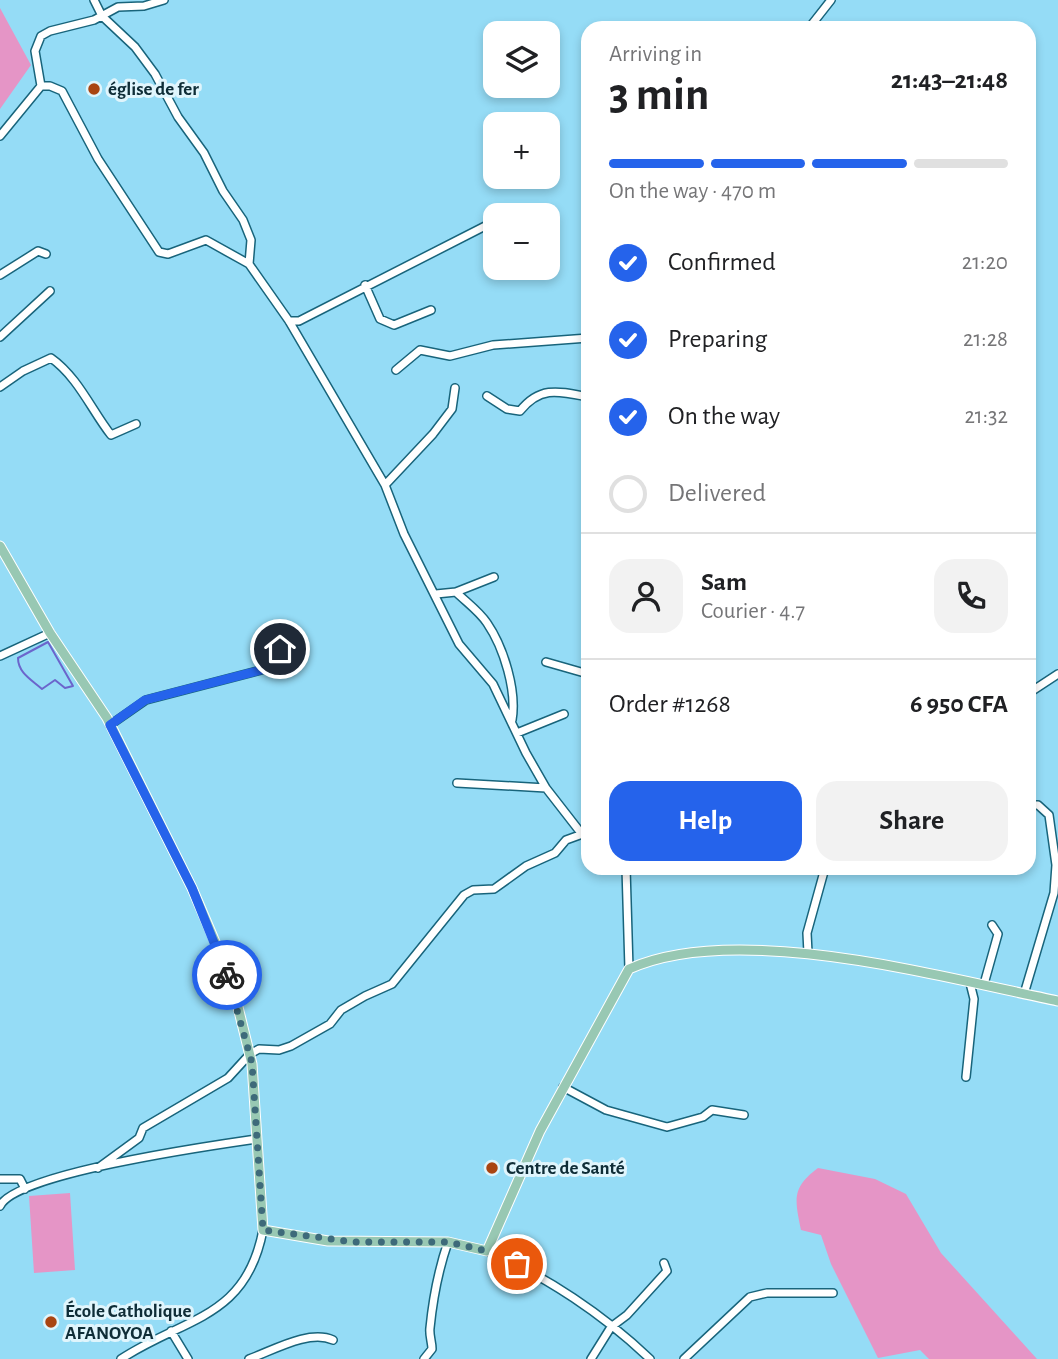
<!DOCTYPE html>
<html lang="en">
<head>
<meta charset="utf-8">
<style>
  body { margin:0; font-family:"Alegreya Sans",sans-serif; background:#f2f2f2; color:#202124; height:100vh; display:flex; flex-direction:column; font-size:26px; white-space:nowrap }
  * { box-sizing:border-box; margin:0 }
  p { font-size:23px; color:#757577 }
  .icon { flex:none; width:38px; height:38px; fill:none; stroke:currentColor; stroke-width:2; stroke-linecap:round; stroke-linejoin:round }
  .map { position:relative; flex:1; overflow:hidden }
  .drawer { position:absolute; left:581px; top:21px; width:455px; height:854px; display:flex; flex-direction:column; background:#fff; border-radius:21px; box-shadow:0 4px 10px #0003 }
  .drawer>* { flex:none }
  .controls { position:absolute; left:483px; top:21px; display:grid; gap:14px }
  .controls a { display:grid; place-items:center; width:77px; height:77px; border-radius:14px; background:#fff; box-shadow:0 4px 10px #0003; font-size:35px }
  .pin { position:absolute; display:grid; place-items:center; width:60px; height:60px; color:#fff; margin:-30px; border:4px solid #fff; border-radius:50%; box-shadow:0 2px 7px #0007 }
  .courier { position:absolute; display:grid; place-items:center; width:70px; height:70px; margin:-35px; border:5px solid #2563eb; border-radius:50%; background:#fff; color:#222; box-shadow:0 2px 9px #0007 }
  .headline em { font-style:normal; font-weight:700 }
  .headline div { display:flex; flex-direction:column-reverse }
  .headline { display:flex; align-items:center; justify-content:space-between; height:119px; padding:0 28px }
  h1 { font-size:46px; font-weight:700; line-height:52px }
  .bar { display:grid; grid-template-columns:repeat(4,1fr); gap:10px 7px; align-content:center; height:84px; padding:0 28px }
  .bar i { height:9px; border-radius:5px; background:#e0e0e0 }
  .bar .active { background:#2563eb }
  .bar p { grid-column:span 4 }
  .line { display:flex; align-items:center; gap:18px; padding:0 28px; border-top:2px solid #e0e0e0 }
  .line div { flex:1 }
  .round { display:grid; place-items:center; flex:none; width:74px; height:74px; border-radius:21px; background:#f2f2f2 }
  ol { padding:0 28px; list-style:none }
  li { display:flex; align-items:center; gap:21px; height:77px }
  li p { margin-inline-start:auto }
  li .icon { padding:7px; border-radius:50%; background:#2563eb; color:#fff; stroke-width:4 }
  li:last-child { color:#757577 }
  li i { width:38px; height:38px; border:4px solid #e0e0e0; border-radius:50% }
  .primary-button { display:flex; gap:14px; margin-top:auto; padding:14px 28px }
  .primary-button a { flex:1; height:80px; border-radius:21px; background:#2563eb; color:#fff; font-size:28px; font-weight:700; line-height:80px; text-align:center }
  .primary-button a+a { background:#f2f2f2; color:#202124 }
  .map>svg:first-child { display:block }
  .green { fill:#e595c6 }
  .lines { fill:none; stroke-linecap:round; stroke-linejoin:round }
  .stream { stroke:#6b65cc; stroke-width:2 }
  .minor-casing { stroke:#18647b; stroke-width:10 }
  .major-casing { stroke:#fff; stroke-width:11 }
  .minor { stroke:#fff; stroke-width:7 }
  .major { stroke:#98c8b3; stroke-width:9 }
  .done { stroke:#3e6a7a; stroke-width:7; stroke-dasharray:0 12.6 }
  .route { stroke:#2563eb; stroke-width:9 }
  .poi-dot { fill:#a94512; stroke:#e0f5fc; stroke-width:2.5 }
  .labels { text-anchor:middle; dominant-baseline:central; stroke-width:6; stroke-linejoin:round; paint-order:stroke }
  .poi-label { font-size:19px; font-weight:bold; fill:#0f2d37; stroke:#e0f5fc; text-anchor:start }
</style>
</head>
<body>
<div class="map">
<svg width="1058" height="1359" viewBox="0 0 1058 1359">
  <rect width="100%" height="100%" fill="#95dcf6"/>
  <path class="green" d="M0 8 31 65 0 109Z
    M818 1168 875 1179 906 1194 941 1253 1037 1359H929L920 1350 878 1358 831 1264 821 1235 801 1230C795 1200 791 1188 818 1168Z
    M70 1193 75 1270 34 1273 29 1196Z"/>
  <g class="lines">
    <path class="stream" d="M48 642 73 686 65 688 55 680 42 689C32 680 18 673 18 658Z"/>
    <defs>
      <path id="minor" d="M94 0 102 16 135 47 155 74 178 117 204 153 223 191 243 220 251 240 249 264
        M809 28 831 0
        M41 86 35 51 41 36 50 31 94 20 118 7 144 6 164 0
        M0 136 41 86H50L62 91 98 159 159 252 168 254 206 240 249 264 289 321 385 485 404 534 459 644 493 684 526 753 546 788
        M509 215 522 210
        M0 275 38 251 46 254
        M365 285 380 319 394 325 431 310
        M289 321H299L495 221
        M0 337 50 291
        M396 370 420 350 450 356 493 345 588 338
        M0 387 23 371 51 358C78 377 92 411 111 435L136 424
        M487 396 507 409 520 411C540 386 558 391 588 397
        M385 485 433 434 452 409 455 388
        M456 592C466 602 479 611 487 623 504 648 517 691 512 720
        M436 594 456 592 494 577
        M0 656 50 633
        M546 662 588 674
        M1029 693 1058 674
        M110 725 146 700 265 669 280 659V649
        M517 733 564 714
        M457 783 546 788 581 833
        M626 868 629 969
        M808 953 807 933 825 868
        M984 984 998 934 992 925
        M1024 994 1054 893 1056 865 1049 815 1038 805H1029
        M966 1077 974 999 970 983
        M563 1087 606 1110 667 1127 703 1117 712 1110 744 1115
        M98 1168 139 1138 143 1128 228 1078 250 1054 259 1049 279 1050 291 1046 330 1024 341 1010 365 996 392 984 464 895 473 890 494 889 526 866 555 853 566 840 588 832
        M0 1179H20L25 1189
        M0 1206C15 1173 215 1145 256 1139
        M487 1251C546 1276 604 1315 650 1359
        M171 1331 188 1359
        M121 1359C185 1317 246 1319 263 1230
        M249 1359C272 1351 309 1329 333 1340
        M424 1359 432 1349C432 1342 429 1335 430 1328 433 1298 438 1271 448 1242
        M591 1359 611 1327 627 1315 667 1271 664 1263
        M684 1359 750 1297 767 1293H833"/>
      <path id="major" d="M0 546 50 633 107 718 192 888 215 942 236 999 252 1064 263 1230 328 1241 448 1242 487 1251 540 1131 629 969C736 920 945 978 1058 1001"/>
    </defs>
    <use href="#minor" class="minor-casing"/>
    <use href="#major" class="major-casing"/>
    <use href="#minor" class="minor"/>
    <use href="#major" class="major"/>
  </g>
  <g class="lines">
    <path class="done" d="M227 975 252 1063 263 1230 354 1242H448L487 1251 517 1264"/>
    <path class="route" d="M227 975 192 888 110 725 145 700 265 669 280 659V649"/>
  </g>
  <g class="poi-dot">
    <circle cx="94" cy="89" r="7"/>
    <circle cx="492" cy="1168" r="7"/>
    <circle cx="51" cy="1322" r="7"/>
  </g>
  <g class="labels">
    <g class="poi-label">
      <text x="108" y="89">église de fer</text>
      <text x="506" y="1168">Centre de Santé</text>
      <text x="65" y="1311">École Catholique<tspan x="65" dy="22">AFANOYOA</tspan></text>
    </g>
  </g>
</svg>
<div class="controls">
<a><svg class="icon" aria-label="layers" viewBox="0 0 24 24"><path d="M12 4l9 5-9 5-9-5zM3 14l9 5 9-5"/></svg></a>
<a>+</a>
<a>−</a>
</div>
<div class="pin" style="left:517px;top:1264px;background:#ea580c"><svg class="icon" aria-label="bag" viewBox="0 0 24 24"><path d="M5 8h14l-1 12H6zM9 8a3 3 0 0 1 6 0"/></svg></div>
<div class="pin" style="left:280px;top:649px;background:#1f2937"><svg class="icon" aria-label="home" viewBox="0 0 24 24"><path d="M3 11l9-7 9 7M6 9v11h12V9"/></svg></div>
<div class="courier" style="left:227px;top:975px"><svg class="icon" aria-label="bike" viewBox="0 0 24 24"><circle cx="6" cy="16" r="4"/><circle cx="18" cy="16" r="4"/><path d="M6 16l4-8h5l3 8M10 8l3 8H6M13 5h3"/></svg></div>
<section class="drawer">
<div class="headline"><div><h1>3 min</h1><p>Arriving in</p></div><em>21:43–21:48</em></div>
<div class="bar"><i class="active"></i><i class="active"></i><i class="active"></i><i></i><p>On the way · 470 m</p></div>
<ol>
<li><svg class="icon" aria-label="check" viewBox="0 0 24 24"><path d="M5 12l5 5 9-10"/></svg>Confirmed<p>21:20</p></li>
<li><svg class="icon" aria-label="check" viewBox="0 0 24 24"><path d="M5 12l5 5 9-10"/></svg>Preparing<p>21:28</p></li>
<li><svg class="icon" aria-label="check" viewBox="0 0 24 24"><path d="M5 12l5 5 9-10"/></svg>On the way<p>21:32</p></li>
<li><i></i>Delivered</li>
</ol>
<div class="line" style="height:126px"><a class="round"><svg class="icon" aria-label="person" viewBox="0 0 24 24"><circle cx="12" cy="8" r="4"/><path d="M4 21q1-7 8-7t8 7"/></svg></a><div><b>Sam</b><p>Courier · 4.7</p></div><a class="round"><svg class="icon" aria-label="phone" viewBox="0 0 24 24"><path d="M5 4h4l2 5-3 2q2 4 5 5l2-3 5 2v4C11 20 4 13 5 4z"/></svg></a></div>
<div class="line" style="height:91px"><div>Order #1268</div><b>6 950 CFA</b></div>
<div class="primary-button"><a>Help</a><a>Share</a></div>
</section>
</div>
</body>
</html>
